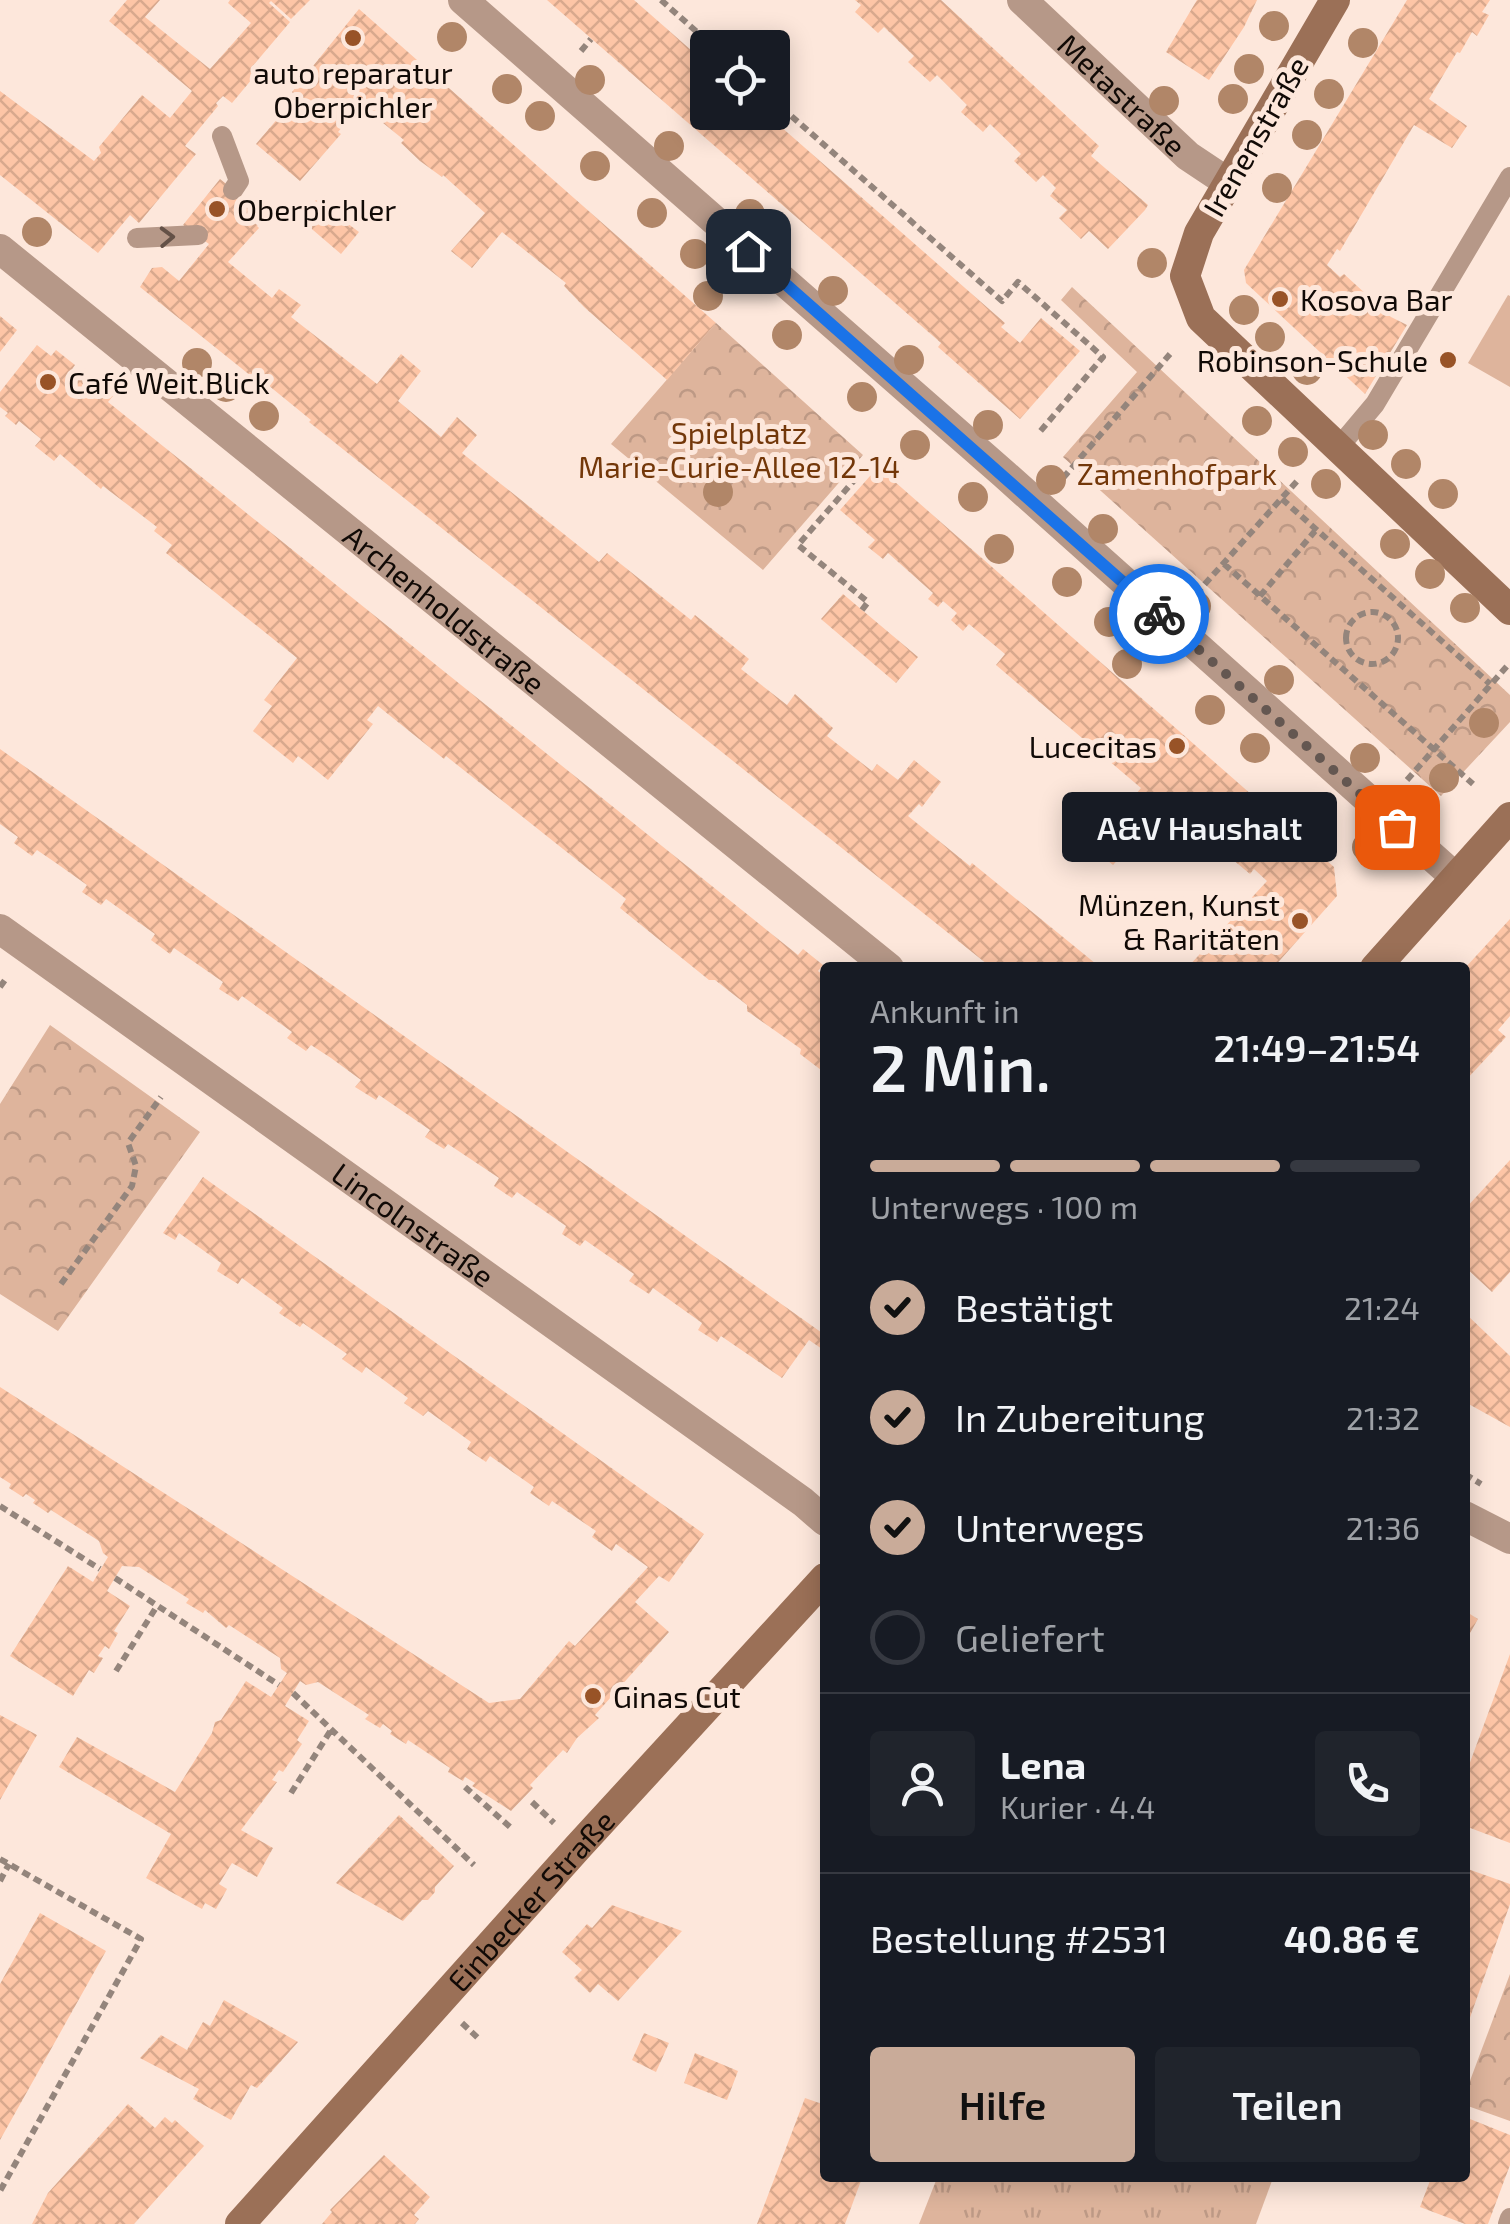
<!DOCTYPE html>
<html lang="de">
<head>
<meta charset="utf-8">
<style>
  body { margin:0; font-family:"Exo 2",sans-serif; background:#20242c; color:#f1f3f6; height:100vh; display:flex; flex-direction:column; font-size:38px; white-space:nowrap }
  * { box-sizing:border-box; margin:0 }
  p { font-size:32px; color:#9ea1a6 }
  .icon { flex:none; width:55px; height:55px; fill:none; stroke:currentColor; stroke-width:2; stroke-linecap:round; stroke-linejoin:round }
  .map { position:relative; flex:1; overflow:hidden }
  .panel { position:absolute; left:820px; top:962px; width:650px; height:1220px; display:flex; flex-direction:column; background:#171b24; border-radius:10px; box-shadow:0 5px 25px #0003 }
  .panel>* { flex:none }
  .buttons { position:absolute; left:690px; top:30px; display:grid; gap:20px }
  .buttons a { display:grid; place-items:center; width:100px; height:100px; border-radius:10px; background:#171b24; box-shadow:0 5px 25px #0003; font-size:50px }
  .pin { position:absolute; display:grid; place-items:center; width:85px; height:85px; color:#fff; margin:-42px; border-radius:20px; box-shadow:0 5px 15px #0006 }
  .courier { position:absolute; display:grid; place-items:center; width:100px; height:100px; margin:-50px; border:8px solid #1a73e8; border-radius:50%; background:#fff; color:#222; box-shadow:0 2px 12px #0007 }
  .bubble { position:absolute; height:70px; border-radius:10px; background:#171b24; box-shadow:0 5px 25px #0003; font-size:32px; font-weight:600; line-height:70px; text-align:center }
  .headline em { font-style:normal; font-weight:600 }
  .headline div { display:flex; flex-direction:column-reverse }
  .headline { display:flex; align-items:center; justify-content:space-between; height:170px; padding:0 50px }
  h1 { font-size:65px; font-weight:600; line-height:75px }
  .bar { display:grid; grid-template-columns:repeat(4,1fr); gap:15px 10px; align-content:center; height:120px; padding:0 50px }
  .bar i { height:12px; border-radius:8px; background:#363941 }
  .bar .current { background:#c9ab99 }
  .bar p { grid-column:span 4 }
  .line { display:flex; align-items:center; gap:25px; padding:0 50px; border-top:2px solid #363941 }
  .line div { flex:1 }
  .round { display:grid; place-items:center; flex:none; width:105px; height:105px; border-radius:10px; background:#20242c }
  ol { padding:0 50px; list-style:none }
  li { display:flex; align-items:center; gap:30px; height:110px }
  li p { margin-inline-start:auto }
  li .icon { padding:10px; border-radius:50%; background:#c9ab99; color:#111; stroke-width:4 }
  li:last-child { color:#9ea1a6 }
  li i { width:55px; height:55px; border:5px solid #363941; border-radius:50% }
  .action { display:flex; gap:20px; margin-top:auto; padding:20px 50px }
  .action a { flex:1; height:115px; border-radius:10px; background:#c9ab99; color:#111; font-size:40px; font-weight:600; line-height:115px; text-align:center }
  .action a+a { background:#20242c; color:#f1f3f6 }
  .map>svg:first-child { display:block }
  .grass { fill:url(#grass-tufts) }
  .park { fill:url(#park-crowns) }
  .pitch { fill:#deb49c }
  .building { fill:url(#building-cross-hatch) }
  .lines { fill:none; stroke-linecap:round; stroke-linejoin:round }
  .path { stroke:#94857c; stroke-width:6; stroke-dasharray:8 5; stroke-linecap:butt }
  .lane { stroke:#b69888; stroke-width:20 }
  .street { stroke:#b69888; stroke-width:30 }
  .secondary { stroke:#9b7057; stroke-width:30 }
  .tree { fill:#b18668 }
  .oneway { stroke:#645147 }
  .done { stroke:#645751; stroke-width:10; stroke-dasharray:0 18 }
  .route { stroke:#1a73e8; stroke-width:12 }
  .poi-dot { fill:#985327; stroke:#fde7db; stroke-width:4 }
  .labels { text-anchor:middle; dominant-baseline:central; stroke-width:10; stroke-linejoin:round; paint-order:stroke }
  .poi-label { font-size:30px; fill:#110a06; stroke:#fde7db; text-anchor:start }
  .street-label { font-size:30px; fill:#110a06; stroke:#fde7db }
  .park-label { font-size:30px; fill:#733709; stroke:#fde7db }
</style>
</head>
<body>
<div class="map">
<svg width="1510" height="2224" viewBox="0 0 1510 2224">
  <defs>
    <pattern id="grass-tufts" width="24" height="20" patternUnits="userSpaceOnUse" patternTransform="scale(2.5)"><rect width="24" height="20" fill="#deb49c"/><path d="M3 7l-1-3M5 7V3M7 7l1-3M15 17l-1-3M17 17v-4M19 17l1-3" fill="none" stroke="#bd9985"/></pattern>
    <pattern id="park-crowns" width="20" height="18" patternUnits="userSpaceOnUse" patternTransform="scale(2.5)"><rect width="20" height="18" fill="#deb49c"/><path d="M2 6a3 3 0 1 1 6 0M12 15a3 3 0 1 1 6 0" fill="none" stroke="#bd9985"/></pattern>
    <pattern id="building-cross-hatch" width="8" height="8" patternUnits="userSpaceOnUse" patternTransform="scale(2.5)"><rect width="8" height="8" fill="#fdc5a6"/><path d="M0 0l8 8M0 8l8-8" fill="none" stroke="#d8a88d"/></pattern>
  </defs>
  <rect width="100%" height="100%" fill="#fde7db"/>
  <path class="grass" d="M937 2178H1273L1256 2224H919Z"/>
  <path class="park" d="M1072 287 1510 695V722L1441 796 1063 457 1137 372 1061 300Z
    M716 323 863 455 763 570 611 444Z
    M50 1025 200 1132 58 1331 0 1294V1104Z
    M1510 1974V2121L1465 2105V2094Z"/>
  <path class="pitch" d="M1508 295 1510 296V387L1468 363Z"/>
  <path class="building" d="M127 0H160L145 17 210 69 251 23 228 3 230 0H310L291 19 271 1 269 3 290 22 251 68 257 73 232 103 223 96 216 103 218 106 185 146 196 154 139 223 130 215 98 253 0 175V91L94 161 101 153 99 147 142 95 170 118 192 91 109 21Z
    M547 0H634L708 65V112H764L1005 323 1001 327 1020 343 1041 318 1080 351 1020 419 938 347 941 343Z
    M855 0H941L1099 146 1091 156 1148 205 1145 210 1108 249 1089 231 1081 239 1059 218 1067 210 1050 196 1056 188 1043 175 1036 182 1014 161 1021 154 990 124 983 132 961 112 967 105 937 75 930 82 908 62 914 56 884 27 878 33 855 12 861 5Z
    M1197 0H1257L1244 27 1209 80 1166 52Z
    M1407 0H1490L1482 12 1489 15 1477 36 1472 32 1460 53 1457 52 1429 99 1467 126 1452 148 1414 125 1340 251 1337 249 1327 265 1340 277 1344 274 1391 317 1407 325 1365 394 1246 283 1244 270Z
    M359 9 716 323 667 380 584 307 564 286 566 283 502 232 472 268 451 251 485 213 443 175 442 177 420 161 401 143 404 140 361 105 338 132 341 134 300 181 256 144 296 97 292 92Z
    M220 179 266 215 257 226 259 228 228 262 272 298 279 289 301 305 291 317 377 384 401 354 421 371 398 401 441 437 457 417 477 435 462 453 599 562 607 553 691 620 695 615 749 659 741 669 787 705 795 694 833 728 827 736 872 771 877 764 898 780 914 760 941 782 922 807 919 804 908 816 970 866 972 863 1101 968H992L309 422 311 420 268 385 266 388 140 287 152 268 162 267 179 281 209 244 183 225Z
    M316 200 359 232 341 254 299 218Z
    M0 316 17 330 0 352Z
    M37 345 51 356 56 350 75 365 70 372 80 379 85 373 113 396 108 402 486 705 798 955 803 949 823 965 818 971 825 977V1073L800 1054 801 1049 747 1011V1005L715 980H709L620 908 626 899 446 756 444 759 378 706 367 720 373 724 328 780 298 756 293 763 253 731 272 706 264 700 297 658 166 553 172 545 154 531 157 527 103 486 101 489 60 454 54 461 35 446 41 439 19 421 16 425 5 416 8 413 0 407V392Z
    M878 467 1334 867 1337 896 1273 968H1187L1267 881 1254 869 1250 874 1214 844 1212 846 1168 803 1113 865 1091 847 1141 788 996 665 1005 654 969 624 963 631 951 620 957 613 943 601 938 607 928 599 933 593 888 553 883 559 868 547 875 540 840 510Z
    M843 594 918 657 896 683 821 619Z
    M0 749 825 1335V1351L809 1340 782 1378 721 1336 717 1342 698 1330 702 1323 653 1288 649 1294 629 1281 634 1274 585 1240 580 1246 562 1234 566 1226 517 1192 512 1198 494 1186 499 1178 448 1144 444 1149 425 1137 430 1130 379 1095 376 1100 355 1087 361 1080 331 1058 311 1045 306 1051 287 1038 292 1032 242 996 238 1001 219 989 223 982 174 948 170 954 151 940 155 934 106 899 101 905 82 892 87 885 56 863 37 850 32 856 14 843 18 837 0 824Z
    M1510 919V1016L1498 1030 1506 1037 1465 1081V968Z
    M1510 1160V1272L1492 1292 1465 1267V1209Z
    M203 1177 704 1534 669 1582 659 1576 635 1602 669 1632 595 1715 599 1718 577 1738 567 1753 563 1750 530 1785 533 1788 511 1811 472 1786 475 1783 465 1777 463 1781 448 1772 450 1768 408 1740 406 1744 390 1734 392 1731 383 1724 380 1728 365 1719 369 1715 318 1682 306 1685 300 1681 285 1706 309 1721 297 1740 302 1744 283 1772 279 1770 272 1780 277 1782 241 1830 273 1848 257 1877 232 1863 219 1884 227 1889 216 1909 205 1903 202 1909 146 1878 171 1834 59 1767 77 1737 175 1792 212 1733 215 1722 221 1720 246 1681 271 1697 287 1673 281 1669 280 1658 229 1625 226 1628 205 1610 203 1613 186 1603 189 1599 139 1567 122 1566 107 1591 130 1606 114 1631 118 1633 109 1649 105 1646 98 1656 103 1658 94 1673 89 1670 73 1696 10 1656 68 1566 93 1582 108 1557 103 1553 99 1541 51 1510 48 1513 33 1503 35 1500 26 1494 23 1497 9 1488 11 1484 0 1477V1387L489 1703 520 1699 569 1641 575 1646 648 1567 616 1544 612 1551 592 1537 596 1531 552 1501 549 1506 530 1493 534 1487 490 1456 486 1462 467 1449 471 1442 428 1411 423 1416 404 1403 408 1398 366 1367 362 1373 342 1359 347 1354 303 1323 300 1327 279 1313 283 1308 242 1278 238 1284 217 1271 221 1263 179 1233 175 1240 163 1233Z
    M1465 1313 1510 1356V1427L1465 1402Z
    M1465 1611 1478 1619 1465 1642Z
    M1510 1654V1843L1465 1826V1776Z
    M0 1715 37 1735 0 1800Z
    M399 1815 454 1866 435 1887V1892L428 1900H422L403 1921 336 1883Z
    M1465 1868 1510 1884V1904L1466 2029Z
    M612 1905 682 1931 618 2001 598 1984 590 1993 574 1978 582 1970 562 1952 587 1924 592 1928Z
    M40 1913 106 1951 0 2140V1984Z
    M224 2000 298 2042 257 2088 251 2085 231 2120 193 2099 199 2089 140 2058 161 2035 187 2050 203 2022 210 2026Z
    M644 2033 669 2043 656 2072 632 2060Z
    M695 2053 738 2071 727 2100 684 2083Z
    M805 2098 825 2105V2178H862L845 2224H757Z
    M128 2104 155 2128 165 2117 172 2123 175 2120 204 2146 134 2224H32L48 2193Z
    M1465 2117 1510 2135V2165L1488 2224H1465L1420 2207 1431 2178H1465Z
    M384 2155 430 2197 414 2215 419 2219 415 2224H322L332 2212 330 2210Z"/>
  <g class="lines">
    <path class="path" d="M661 0 715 48
      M581 51 591 39
      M772 99 1002 301 1018 282 1103 357 1038 434
      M1063 478 1170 354
      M1282 499 1490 684
      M1224 564 1473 784
      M1196 594 1298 480
      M1260 596 1315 531
      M862 610 868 602 798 545 871 461
      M1346 638a26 26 0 1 1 52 0a26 26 0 1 1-52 0Z
      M1407 780 1508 665
      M0 987 5 980
      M61 1284 132 1186 136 1166 128 1143 161 1097
      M1465 1474 1481 1484
      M0 1506 100 1569
      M115 1578 279 1685
      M116 1671 157 1606
      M293 1693 474 1865
      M465 1787 510 1827
      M291 1793 331 1730
      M532 1802 554 1823
      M0 1859 141 1939 0 2191
      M0 1881 9 1864
      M462 2023 479 2039"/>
    <path class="lane" d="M222 136 239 181 233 190
      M137 238 198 235
      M1338 448 1375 404 1510 177
      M1508 2224 1510 2218"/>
    <g class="street">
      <path d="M463 0 1004 474 1455 877"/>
      <path id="s1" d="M1022 0 1188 156 1227 182"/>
      <path id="s2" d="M0 249 889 968"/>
      <path id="s3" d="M0 929 803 1502 825 1521"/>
      <path d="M1465 1516 1510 1539"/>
    </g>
    <g class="secondary">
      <path d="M1335 0 1199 233 1185 276 1201 318 1510 610"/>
      <path d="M1375 968 1510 817"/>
      <path id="s4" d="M240 2224 578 1847 825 1578"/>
    </g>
  </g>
  <g class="tree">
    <circle cx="1274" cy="26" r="15"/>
    <circle cx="452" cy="37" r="15"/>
    <circle cx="1363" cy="43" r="15"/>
    <circle cx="1249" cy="69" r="15"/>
    <circle cx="590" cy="80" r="15"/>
    <circle cx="507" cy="89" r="15"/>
    <circle cx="1329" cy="94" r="15"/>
    <circle cx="1233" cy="99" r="15"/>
    <circle cx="1164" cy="101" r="15"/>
    <circle cx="540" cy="116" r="15"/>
    <circle cx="1307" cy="135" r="15"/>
    <circle cx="669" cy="146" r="15"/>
    <circle cx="595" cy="166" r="15"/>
    <circle cx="1277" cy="188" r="15"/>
    <circle cx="652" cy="213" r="15"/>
    <circle cx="750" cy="214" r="15"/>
    <circle cx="37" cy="232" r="15"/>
    <circle cx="695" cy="254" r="15"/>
    <circle cx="1152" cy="263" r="15"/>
    <circle cx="833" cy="291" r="15"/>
    <circle cx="708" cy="296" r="15"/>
    <circle cx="1244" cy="310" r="15"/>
    <circle cx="787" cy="335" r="15"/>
    <circle cx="1270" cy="337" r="15"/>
    <circle cx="909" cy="360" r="15"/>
    <circle cx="197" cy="363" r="15"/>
    <circle cx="1307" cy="370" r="15"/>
    <circle cx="226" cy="387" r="15"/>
    <circle cx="862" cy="397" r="15"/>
    <circle cx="264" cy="416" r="15"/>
    <circle cx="1257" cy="421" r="15"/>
    <circle cx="988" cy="425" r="15"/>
    <circle cx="1373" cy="435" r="15"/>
    <circle cx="915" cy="445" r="15"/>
    <circle cx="1293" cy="452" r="15"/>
    <circle cx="1406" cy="464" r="15"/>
    <circle cx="1051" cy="480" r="15"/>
    <circle cx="1326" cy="484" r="15"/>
    <circle cx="718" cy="492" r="15"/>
    <circle cx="1443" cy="494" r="15"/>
    <circle cx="973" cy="497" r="15"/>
    <circle cx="1103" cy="529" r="15"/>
    <circle cx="1395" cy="544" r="15"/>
    <circle cx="999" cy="549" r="15"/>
    <circle cx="1430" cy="574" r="15"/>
    <circle cx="1067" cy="582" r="15"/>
    <circle cx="1196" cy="606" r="15"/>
    <circle cx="1465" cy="608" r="15"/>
    <circle cx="1109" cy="622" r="15"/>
    <circle cx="1127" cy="664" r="15"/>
    <circle cx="1279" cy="680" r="15"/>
    <circle cx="1210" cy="710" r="15"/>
    <circle cx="1484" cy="723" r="15"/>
    <circle cx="1255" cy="748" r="15"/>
    <circle cx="1365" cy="758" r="15"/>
    <circle cx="1444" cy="778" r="15"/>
    <circle cx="1322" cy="807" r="15"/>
    <circle cx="1367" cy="847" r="15"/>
  </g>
  <defs><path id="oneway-chevron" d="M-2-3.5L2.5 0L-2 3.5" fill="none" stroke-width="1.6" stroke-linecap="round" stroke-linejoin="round" transform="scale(2.5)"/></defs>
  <use class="oneway" href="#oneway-chevron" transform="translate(167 237) rotate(-2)"/>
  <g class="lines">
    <path class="done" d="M1159 614 1397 827"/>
    <path class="route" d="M748 251 1159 614"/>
  </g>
  <g class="poi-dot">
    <circle cx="353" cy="38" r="10"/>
    <circle cx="217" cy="209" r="10"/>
    <circle cx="1280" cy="299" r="10"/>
    <circle cx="1448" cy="360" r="10"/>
    <circle cx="48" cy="382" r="10"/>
    <circle cx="1177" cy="746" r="10"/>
    <circle cx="1300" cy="921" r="10"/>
    <circle cx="593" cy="1696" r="10"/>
  </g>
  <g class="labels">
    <g class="poi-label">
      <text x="353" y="72" text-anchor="middle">auto reparatur<tspan x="353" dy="34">Oberpichler</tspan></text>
      <text x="237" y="209">Oberpichler</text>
      <text x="1300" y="299">Kosova Bar</text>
      <text x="1428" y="360" text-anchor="end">Robinson-Schule</text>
      <text x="68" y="382">Café Weit.Blick</text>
      <text x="1157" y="746" text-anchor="end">Lucecitas</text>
      <text x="1280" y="904" text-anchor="end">Münzen, Kunst<tspan x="1280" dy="34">&amp; Raritäten</tspan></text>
      <text x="613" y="1696">Ginas Cut</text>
    </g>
    <g class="street-label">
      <text stroke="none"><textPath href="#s1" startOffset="138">Metastraße</textPath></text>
      <text transform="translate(1255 136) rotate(-60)">Irenenstraße</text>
      <text stroke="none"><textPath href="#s2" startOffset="572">Archenholdstraße</textPath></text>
      <text stroke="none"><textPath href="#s3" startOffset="508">Lincolnstraße</textPath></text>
      <text stroke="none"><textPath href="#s4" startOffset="435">Einbecker Straße</textPath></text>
    </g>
    <g class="park-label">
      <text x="739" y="432">Spielplatz<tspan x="739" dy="34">Marie-Curie-Allee 12-14</tspan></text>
      <text x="1177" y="473">Zamenhofpark</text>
    </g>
  </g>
</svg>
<div class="buttons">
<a><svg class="icon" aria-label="locate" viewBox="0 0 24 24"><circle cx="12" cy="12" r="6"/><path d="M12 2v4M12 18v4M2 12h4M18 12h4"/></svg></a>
</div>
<div class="pin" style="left:1397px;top:827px;background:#ea580c"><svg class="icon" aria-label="bag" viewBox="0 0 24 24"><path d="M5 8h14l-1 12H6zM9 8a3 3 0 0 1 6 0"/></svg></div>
<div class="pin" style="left:748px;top:251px;background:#1f2937"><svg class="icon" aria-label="home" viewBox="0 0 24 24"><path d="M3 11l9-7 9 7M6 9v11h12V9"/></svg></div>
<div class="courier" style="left:1159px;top:614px"><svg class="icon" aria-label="bike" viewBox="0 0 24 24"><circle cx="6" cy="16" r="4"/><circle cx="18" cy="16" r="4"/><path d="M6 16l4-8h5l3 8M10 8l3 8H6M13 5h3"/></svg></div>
<div class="bubble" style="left:1062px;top:792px;width:275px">A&amp;V Haushalt</div>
<section class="panel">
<div class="headline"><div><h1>2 Min.</h1><p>Ankunft in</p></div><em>21:49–21:54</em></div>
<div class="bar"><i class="current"></i><i class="current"></i><i class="current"></i><i></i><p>Unterwegs · 100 m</p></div>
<ol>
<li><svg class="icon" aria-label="check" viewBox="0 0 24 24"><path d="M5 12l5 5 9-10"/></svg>Bestätigt<p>21:24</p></li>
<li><svg class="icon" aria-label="check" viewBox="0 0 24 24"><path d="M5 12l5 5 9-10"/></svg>In Zubereitung<p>21:32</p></li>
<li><svg class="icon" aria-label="check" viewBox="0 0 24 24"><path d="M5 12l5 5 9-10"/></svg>Unterwegs<p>21:36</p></li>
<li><i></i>Geliefert</li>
</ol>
<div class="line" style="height:180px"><a class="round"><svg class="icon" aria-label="person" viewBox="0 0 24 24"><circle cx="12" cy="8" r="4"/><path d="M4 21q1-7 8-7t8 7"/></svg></a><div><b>Lena</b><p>Kurier · 4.4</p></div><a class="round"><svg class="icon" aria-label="phone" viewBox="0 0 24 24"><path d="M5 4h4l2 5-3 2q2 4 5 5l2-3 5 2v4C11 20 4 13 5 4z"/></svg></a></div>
<div class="line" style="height:130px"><div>Bestellung #2531</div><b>40.86 €</b></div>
<div class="action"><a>Hilfe</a><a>Teilen</a></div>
</section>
</div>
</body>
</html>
